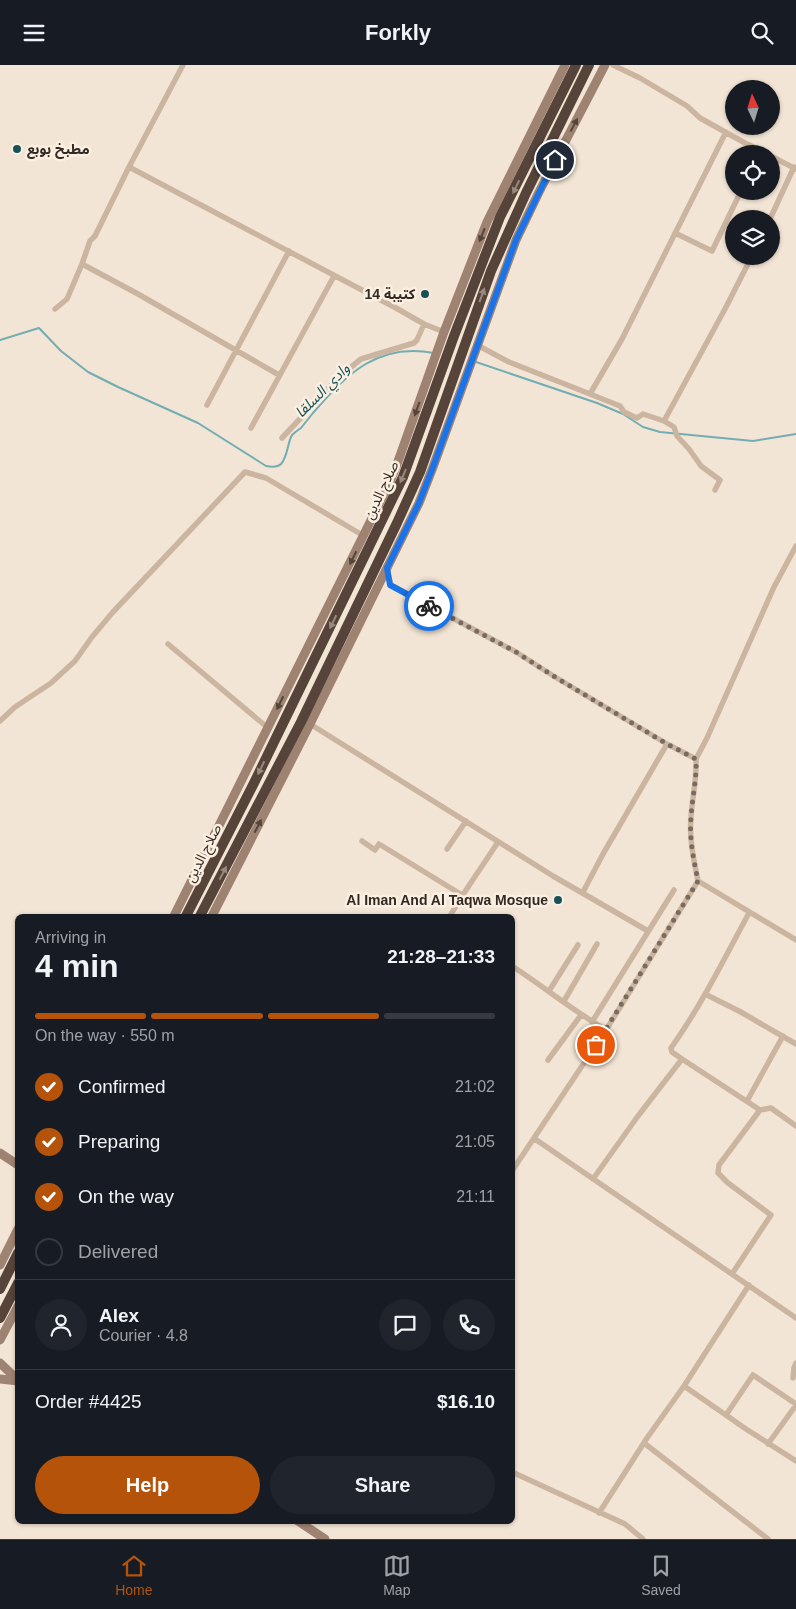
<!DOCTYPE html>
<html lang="en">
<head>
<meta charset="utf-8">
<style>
  body { margin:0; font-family:Arial,"Noto Sans Arabic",sans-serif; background:#20242c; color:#f1f3f6; height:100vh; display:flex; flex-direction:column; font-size:19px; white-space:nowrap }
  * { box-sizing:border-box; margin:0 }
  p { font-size:16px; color:#9ea1a6 }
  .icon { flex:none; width:28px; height:28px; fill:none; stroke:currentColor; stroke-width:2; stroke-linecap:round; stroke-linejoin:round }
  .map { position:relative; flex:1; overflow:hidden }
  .sheet { position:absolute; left:15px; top:849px; width:500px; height:610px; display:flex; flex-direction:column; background:#171b24; border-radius:8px; box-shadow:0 1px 4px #0004 }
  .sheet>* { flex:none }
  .needle { width:32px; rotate:356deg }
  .tools { position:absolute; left:725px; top:15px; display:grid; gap:10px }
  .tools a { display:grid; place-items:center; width:55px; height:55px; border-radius:50%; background:#171b24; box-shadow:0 1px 4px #0004; font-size:25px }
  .pin { position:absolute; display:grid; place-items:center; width:42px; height:42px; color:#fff; margin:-21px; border:2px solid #fff; border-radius:50%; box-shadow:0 1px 5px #0007 }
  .courier { position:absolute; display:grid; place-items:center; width:50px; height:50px; margin:-25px; border:4px solid #1a73e8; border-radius:50%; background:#fff; color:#222; box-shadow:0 1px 6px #0007 }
  .headline em { font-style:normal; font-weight:600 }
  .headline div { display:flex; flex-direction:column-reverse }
  .headline { display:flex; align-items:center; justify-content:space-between; height:85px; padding:0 20px }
  h1 { font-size:32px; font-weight:600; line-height:38px }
  .bar { display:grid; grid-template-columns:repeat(4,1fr); gap:8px 5px; align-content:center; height:60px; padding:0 20px }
  .bar i { height:6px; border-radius:4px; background:#363941 }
  .bar .on { background:#b45309 }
  .bar p { grid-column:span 4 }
  .line { display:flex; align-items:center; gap:12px; padding:0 20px; border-top:1px solid #363941 }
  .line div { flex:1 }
  .round { display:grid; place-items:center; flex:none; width:52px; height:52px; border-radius:26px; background:#20242c }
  ol { padding:0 20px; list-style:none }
  li { display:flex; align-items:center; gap:15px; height:55px }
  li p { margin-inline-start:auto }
  li .icon { padding:5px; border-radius:50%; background:#b45309; color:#fff; stroke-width:4 }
  li:last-child { color:#9ea1a6 }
  li i { width:28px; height:28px; border:2px solid #363941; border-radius:50% }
  .action { display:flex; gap:10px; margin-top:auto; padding:10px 20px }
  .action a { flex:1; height:58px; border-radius:30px; background:#b45309; color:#fff; font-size:20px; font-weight:600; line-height:58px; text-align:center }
  .action a+a { background:#20242c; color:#f1f3f6 }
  header { display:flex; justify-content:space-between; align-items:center; height:65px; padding:0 20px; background:#171b24; font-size:22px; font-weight:600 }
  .tabs { display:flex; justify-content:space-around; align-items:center; height:70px; border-top:1px solid #363941; background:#171b24; font-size:14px; color:#9ea1a6 }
  .tabs a { display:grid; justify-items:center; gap:2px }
  .tabs .on { color:#b45309 }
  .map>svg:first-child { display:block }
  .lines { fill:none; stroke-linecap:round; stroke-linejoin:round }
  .stream { stroke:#71adb2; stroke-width:2 }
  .street { stroke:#cbb5a0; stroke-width:5.5 }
  .secondary { stroke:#9f8372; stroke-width:9 }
  .highway { stroke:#56443a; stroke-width:10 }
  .oneway { fill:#54453b }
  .oneway2 { fill:#98887d }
  .done { stroke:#776b62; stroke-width:5; stroke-dasharray:0 9 }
  .route { stroke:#1a73e8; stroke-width:6 }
  .poi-dot { fill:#175259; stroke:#faefe1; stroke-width:2 }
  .labels { text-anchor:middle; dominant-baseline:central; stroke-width:5; stroke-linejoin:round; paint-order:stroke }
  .poi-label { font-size:14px; font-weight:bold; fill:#342a24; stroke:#faefe1; text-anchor:end }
  .street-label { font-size:14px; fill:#342a24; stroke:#faefe1 }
  .water-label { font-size:15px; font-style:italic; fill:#175259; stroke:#faefe1 }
</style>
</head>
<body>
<header><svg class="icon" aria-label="menu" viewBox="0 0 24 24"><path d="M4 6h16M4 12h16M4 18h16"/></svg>Forkly<svg class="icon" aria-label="search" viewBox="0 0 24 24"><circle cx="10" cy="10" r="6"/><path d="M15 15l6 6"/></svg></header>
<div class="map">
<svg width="796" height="1474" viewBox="0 0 796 1474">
  <rect width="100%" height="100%" fill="#f3e5d5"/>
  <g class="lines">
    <path class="stream" d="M0 275 39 263 61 286 88 307 118 322 198 358 266 401C271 402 277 403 281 399 288 391 287 379 292 370 294 368 298 365 301 363 305 358 309 353 313 348 347 309 378 277 434 288
      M476 297 597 338 623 349 643 362 660 367 753 376 796 369"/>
    <path class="street" d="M613 0 640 13 687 41 700 53 745 78 768 89
      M771 91 796 104
      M129 102 396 243 424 259 444 267
      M770 154 794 102
      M675 168 712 186 741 126
      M82 199 138 229 279 310
      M55 244 67 234 82 199 90 176 95 171 129 102 183 0
      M477 280 509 297 590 329 622 274 726 67
      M590 329 620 341 624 347 637 353 643 349 664 356 674 362 677 371 689 384 701 401 720 415 715 425
      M207 340 289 186
      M664 356 725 244 752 191
      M251 363 334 211
      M282 373 339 312 361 294 414 278 417 275 424 259
      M387 505 391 520 516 587 555 612 667 679 696 694C697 714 692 733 691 753 689 774 694 796 698 816L796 875
      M168 579 268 663
      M0 656 15 642 51 618 75 596 92 572 113 547 245 407 266 413 364 471
      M310 659 553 811 648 866
      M696 694 707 673 774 522 796 481
      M362 776 375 785 379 779 462 830
      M447 784 466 756
      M583 827 603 789 667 679
      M450 851C465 825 482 802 498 777
      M512 901C544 922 574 946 606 965
      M549 926 578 880
      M705 929 739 946 796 979
      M564 936 597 879
      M592 957 674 825
      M682 994 760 1045 771 1043 796 1061
      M548 995 581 950
      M747 1036 783 971
      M535 1074 796 1253
      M512 1106 606 965 698 816
      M593 1114 638 1051 682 994 672 987 671 983C701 941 724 894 749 848
      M732 1209 771 1150 728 1118 718 1108 719 1100 760 1045
      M793 1313 794 1303 796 1298
      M684 1321 746 1364 796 1396
      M726 1350 753 1310 796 1339
      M644 1378 768 1474
      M768 1379 796 1340
      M512 1407 625 1459 643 1474
      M599 1448 647 1373 684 1321 749 1220"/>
    <path class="secondary" d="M174 851 389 419 396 402 444 267 487 157 565 0
      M212 851 310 659 419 438 433 402 516 175 539 127 605 0
      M0 1088 18 1100
      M0 1200 18 1164
      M0 1275 18 1241
      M0 1298 18 1315
      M0 1314 18 1316
      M298 1456 325 1474"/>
    <path class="highway" d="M186 851 253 720 403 412 454 271 500 152 576 0
      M200 851 301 657 397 458 420 407 491 206 526 128 589 0
      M0 1224 18 1188
      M0 1253 18 1218"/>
  </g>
  <defs><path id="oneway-solid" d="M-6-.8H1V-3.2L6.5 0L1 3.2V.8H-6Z" transform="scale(1.25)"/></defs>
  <g class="oneway">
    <use href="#oneway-solid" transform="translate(574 60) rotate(-62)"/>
    <use href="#oneway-solid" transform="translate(482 170) rotate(112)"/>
    <use href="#oneway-solid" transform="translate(417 344) rotate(110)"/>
    <use href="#oneway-solid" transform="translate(353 493) rotate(116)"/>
    <use href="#oneway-solid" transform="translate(280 638) rotate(116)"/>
    <use href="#oneway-solid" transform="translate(258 761) rotate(-63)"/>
  </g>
  <g class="oneway2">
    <use href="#oneway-solid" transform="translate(516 122) rotate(116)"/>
    <use href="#oneway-solid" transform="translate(482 230) rotate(-70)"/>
    <use href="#oneway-solid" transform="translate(403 411) rotate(113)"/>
    <use href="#oneway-solid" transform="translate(333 557) rotate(116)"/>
    <use href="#oneway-solid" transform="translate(261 703) rotate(116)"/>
    <use href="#oneway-solid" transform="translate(223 808) rotate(-62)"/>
  </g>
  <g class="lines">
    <path class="done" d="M429 541 516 587 555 612 667 679 696 694C697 714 692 733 691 753 689 774 694 796 698 816L596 980"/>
    <path class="route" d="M429 541 390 520 387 503 419 438 433 402 516 175 555 95"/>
  </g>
  <g class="poi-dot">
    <circle cx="17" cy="84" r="5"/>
    <circle cx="425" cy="229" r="5"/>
    <circle cx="558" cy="835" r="5"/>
  </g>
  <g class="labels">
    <g class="poi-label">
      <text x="27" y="84" text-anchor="start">مطبخ بوبع</text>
      <text x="415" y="229">كتيبة 14</text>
      <text x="548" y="835">Al Iman And Al Taqwa Mosque</text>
    </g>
    <g class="street-label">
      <text transform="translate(381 425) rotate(-65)">صلاح الدين</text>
      <text transform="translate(203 788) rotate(-63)">صلاح الدين</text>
    </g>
    <g class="water-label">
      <text transform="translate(322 325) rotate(-45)">وادي السلقا</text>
    </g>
  </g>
</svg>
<div class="tools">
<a><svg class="needle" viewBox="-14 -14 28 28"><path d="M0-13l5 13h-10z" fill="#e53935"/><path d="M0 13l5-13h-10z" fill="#9ea1a6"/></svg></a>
<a><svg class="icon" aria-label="locate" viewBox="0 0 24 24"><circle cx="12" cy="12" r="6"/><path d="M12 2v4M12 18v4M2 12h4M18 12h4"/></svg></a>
<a><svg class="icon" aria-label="layers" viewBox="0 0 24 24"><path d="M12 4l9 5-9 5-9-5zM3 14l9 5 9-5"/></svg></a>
</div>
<div class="pin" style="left:596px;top:980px;background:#ea580c"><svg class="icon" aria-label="bag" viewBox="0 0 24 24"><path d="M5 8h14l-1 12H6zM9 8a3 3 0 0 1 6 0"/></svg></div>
<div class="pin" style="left:555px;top:95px;background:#1f2937"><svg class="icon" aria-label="home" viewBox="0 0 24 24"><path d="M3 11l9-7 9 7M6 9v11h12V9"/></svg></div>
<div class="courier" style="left:429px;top:541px"><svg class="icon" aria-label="bike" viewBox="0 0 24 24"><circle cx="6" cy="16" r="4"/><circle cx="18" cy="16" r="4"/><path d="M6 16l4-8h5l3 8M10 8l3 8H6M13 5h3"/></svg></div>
<section class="sheet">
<div class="headline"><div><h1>4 min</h1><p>Arriving in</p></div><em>21:28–21:33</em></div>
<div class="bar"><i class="on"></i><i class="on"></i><i class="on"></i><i></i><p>On the way · 550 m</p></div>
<ol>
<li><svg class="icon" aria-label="check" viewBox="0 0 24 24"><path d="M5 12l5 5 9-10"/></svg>Confirmed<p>21:02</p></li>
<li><svg class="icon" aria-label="check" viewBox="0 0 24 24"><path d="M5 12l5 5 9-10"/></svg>Preparing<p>21:05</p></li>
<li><svg class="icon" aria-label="check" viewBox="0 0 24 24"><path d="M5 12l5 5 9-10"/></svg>On the way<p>21:11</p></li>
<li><i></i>Delivered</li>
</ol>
<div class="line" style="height:90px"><a class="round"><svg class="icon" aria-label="person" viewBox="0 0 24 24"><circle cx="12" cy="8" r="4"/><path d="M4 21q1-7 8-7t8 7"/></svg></a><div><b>Alex</b><p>Courier · 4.8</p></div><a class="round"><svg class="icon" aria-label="chat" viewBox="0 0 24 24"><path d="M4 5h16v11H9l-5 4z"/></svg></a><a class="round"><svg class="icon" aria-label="phone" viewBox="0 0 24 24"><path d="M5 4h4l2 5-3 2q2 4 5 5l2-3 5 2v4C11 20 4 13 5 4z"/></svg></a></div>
<div class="line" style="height:65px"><div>Order #4425</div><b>$16.10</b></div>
<div class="action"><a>Help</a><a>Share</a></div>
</section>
</div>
<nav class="tabs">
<a class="on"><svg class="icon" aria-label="home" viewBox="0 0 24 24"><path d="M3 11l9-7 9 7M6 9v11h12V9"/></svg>Home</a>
<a><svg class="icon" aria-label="map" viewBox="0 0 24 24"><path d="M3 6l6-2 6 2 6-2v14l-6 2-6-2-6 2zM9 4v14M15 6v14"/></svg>Map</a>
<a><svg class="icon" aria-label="saved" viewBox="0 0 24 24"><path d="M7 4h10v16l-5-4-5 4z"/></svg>Saved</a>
</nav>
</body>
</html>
